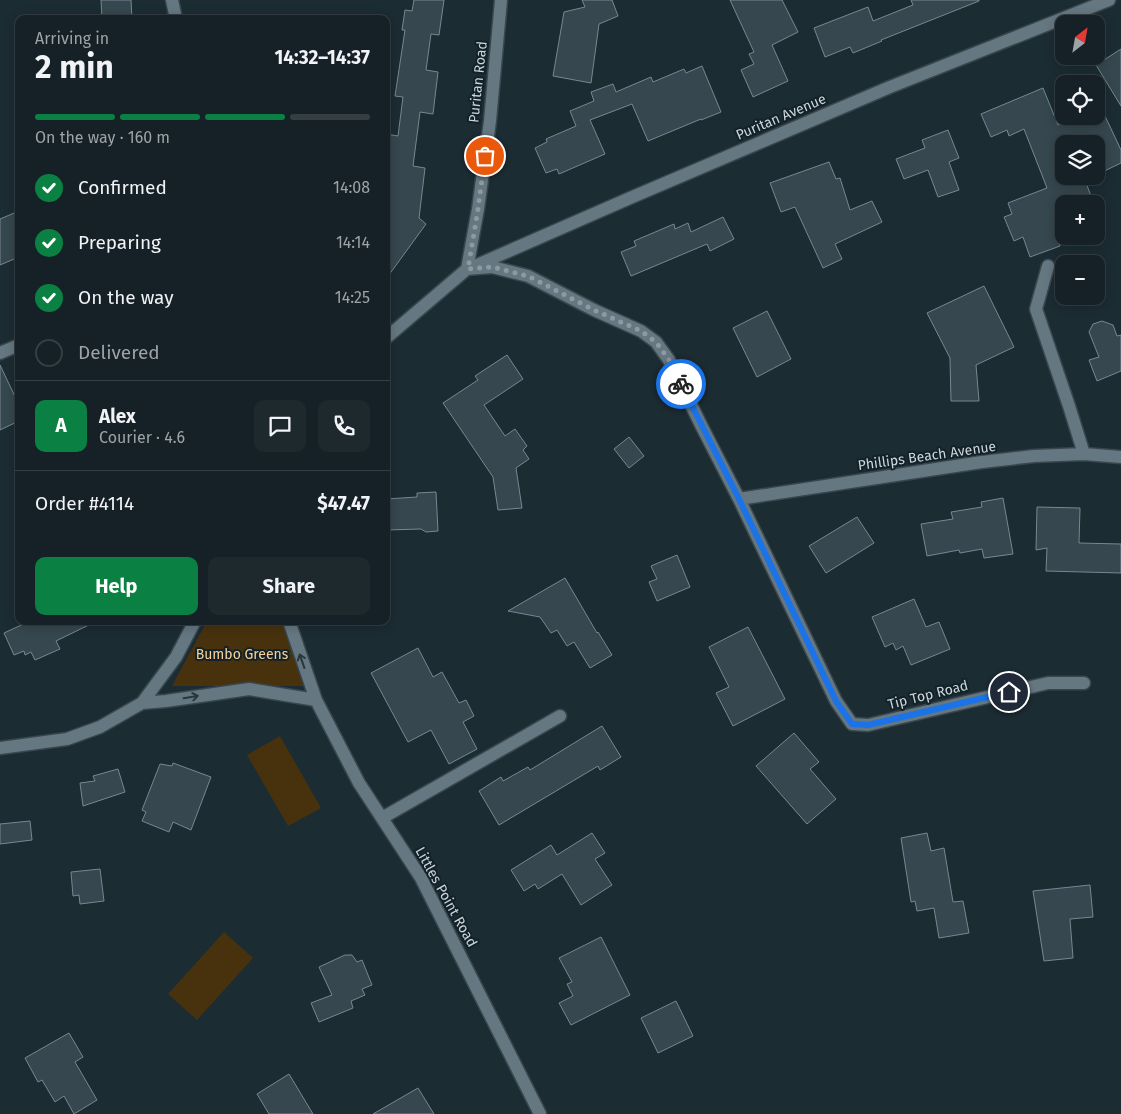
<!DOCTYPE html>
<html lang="en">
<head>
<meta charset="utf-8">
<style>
  body { margin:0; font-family:"Fira Sans",sans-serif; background:#1e292e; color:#f1f3f6; height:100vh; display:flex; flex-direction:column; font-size:19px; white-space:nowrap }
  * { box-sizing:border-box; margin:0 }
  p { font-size:16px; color:#9da3a7 }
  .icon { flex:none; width:28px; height:28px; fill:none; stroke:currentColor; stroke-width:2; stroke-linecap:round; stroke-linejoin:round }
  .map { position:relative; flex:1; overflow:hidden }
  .drawer { position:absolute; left:15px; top:15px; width:375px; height:610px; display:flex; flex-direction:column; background:#152126; border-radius:10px; box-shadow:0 2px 12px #0003,0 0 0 1px #343e43 }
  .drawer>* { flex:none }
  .needle { width:32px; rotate:31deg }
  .buttons { position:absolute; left:1055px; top:15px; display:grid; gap:10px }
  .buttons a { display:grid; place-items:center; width:50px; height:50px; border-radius:10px; background:#152126; box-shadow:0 2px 12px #0003,0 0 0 1px #343e43; font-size:25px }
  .pin { position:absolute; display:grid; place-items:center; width:42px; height:42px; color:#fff; margin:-21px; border:2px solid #fff; border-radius:50%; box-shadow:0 1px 5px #0007 }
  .courier { position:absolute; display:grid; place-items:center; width:50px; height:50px; margin:-25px; border:4px solid #1a73e8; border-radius:50%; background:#fff; color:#222; box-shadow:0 1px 6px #0007 }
  .head em { font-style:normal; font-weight:700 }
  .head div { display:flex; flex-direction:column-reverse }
  .head { display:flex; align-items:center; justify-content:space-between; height:85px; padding:0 20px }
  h1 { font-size:32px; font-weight:700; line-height:38px }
  .bar { display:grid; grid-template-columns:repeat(4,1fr); gap:8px 5px; align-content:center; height:60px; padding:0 20px }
  .bar i { height:6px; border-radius:4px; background:#343e43 }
  .bar .current { background:#0b8043 }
  .bar p { grid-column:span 4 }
  .line { display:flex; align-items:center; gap:12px; padding:0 20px; border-top:1px solid #343e43 }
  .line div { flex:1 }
  .round { display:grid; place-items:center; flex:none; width:52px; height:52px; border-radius:10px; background:#1e292e }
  ol { padding:0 20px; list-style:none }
  li { display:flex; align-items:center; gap:15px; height:55px }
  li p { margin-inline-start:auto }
  li .icon { padding:5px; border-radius:50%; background:#0b8043; color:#fff; stroke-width:4 }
  li:last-child { color:#9da3a7 }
  li i { width:28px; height:28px; border:2px solid #343e43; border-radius:50% }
  .action { display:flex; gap:10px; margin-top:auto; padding:10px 20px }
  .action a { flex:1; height:58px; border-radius:10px; background:#0b8043; color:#fff; font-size:20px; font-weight:700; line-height:58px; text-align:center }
  .action a+a { background:#1e292e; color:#f1f3f6 }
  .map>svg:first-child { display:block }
  .green { fill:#48320e }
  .building { fill:#36474f; stroke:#768891 }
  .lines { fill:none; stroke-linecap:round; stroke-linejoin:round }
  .minor-casing { stroke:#39464d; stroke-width:15 }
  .minor { stroke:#657780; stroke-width:12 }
  .oneway { stroke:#28373f }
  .done { stroke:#8e9aa0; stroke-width:5; stroke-dasharray:0 9 }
  .route { stroke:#1a73e8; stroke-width:6 }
  .labels { text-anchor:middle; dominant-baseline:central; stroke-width:4; stroke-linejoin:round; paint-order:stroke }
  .street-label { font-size:14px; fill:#cbd5da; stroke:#132229 }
  .park-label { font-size:14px; fill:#f8d19a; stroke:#132229 }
</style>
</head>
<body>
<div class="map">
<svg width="1121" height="1114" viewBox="0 0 1121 1114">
  <rect width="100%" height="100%" fill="#1c2c33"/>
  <path class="green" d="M207 621H283L304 686H172Z
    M280 736 321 808 288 826 247 755Z
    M224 932 253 958 197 1020 168 994Z"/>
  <path class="building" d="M101 0H131L132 19H102Z
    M414 0H444L439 35 431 34 426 70 438 72 433 114 420 112 413 166 425 168 419 218 426 224 386 279V134L398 136 403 97 395 96 405 30H402L405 10 412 11Z
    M582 0H612L618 16 599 24 591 83 553 76 564 12 585 7Z
    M730 0H782L798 32 772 45 788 81 753 97 741 70 754 64 749 54 754 52Z
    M911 0H979V1L881 40 882 41 853 53 850 47 825 57 814 28 868 7 873 21 913 5Z
    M1121 49V106L1096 65Z
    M702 66 721 112 701 120V119L648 141 632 104 590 120 605 154 559 174 557 169 546 173 535 148 547 142 546 139 576 126 570 111 594 101 591 92 613 84 616 92 651 77 653 82 684 69 686 73Z
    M1043 88 1058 125 1079 116H1105L1121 150V163L1096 175V144H1064V176H1094L1085 180 1094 204H1064V236H1077L1059 243 1060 246 1030 257 1023 237 1014 241 1004 217 1012 214 1008 203 1047 188 1024 129 1009 136 1007 130 991 137 981 114Z
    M948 130 959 158 949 162 959 190 938 197 928 170 904 179 896 159 925 148 922 140Z
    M829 162 836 179 840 178 850 210 872 201 882 222 835 244 842 259 823 268 795 207 781 212 770 183Z
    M19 211V257L0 265V219Z
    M723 217 734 239 710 251 707 244 631 276 621 252 636 246 634 241 674 224 675 229 688 223 691 232Z
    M984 286 1014 347 976 365 979 401H951L950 358 927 313Z
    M767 311 791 359 757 377 733 328Z
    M1102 321 1113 325 1117 336 1121 335V371L1097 381 1089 360 1099 357 1089 332 1093 324Z
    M507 355 523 379 484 405 505 436 515 429 527 446 523 450 529 459 516 468 522 508 498 510 493 477 443 403 478 380 475 376Z
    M0 365 19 405V421L0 430Z
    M629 437 644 456 629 468 614 449Z
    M436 492 438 531 426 532 421 529 386 530V499L417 497V493Z
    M1003 498 1013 554 984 558 982 549 960 553 959 550 927 556 921 524 953 519 951 512 982 507 981 502Z
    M1037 507 1080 508 1079 543 1121 544V573L1046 571 1047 548 1036 550Z
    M857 517 874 543 826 573 809 546Z
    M677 555 690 587 657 601 649 582 657 579 651 566Z
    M565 578 597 633 598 632 612 655 590 668 574 642 567 646 557 630 551 633 540 617 508 611Z
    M914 599 926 627 939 622 950 649 911 665 903 646 896 650 893 643 885 647 872 617Z
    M30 621H97L56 641 60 649 35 660 31 652 25 655 24 651 14 655 4 633Z
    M748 627 785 699 733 726 716 693 729 687 709 647Z
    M418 648 433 677 442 672 459 703 466 700 474 716 463 722 477 749 449 764 431 730 408 742 371 673Z
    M602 726 621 757 600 770 598 766 499 825 479 791 501 777 503 781 528 767 530 770Z
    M794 733 819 762 810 769 836 799 807 824 756 766Z
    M173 763 211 777 191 830 173 822 169 832 142 821 146 812 142 810 160 764 172 766Z
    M118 769 125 792 83 806 80 783 95 781 93 776Z
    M30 821 32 840 0 844V824Z
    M592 833 605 853 595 859 612 885 581 905 562 874 538 889 535 884 524 891 511 870 551 845 557 855Z
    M927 833 931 851 944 848 953 902 963 901 969 933 939 938 934 908 917 911 915 901 911 902 901 838Z
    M100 869 104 901 80 904 79 895 73 896 71 872Z
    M1090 885 1093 917 1070 919 1073 958 1044 961 1033 891Z
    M601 937 630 995 571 1025 559 1003 573 996 567 984 572 982 559 958Z
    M345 955H352L357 962 362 960 372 985 362 989 365 995 351 1001 353 1008 319 1022 311 1003 332 995 319 967Z
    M676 1001 693 1036 658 1053 641 1018Z
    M69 1033 83 1057 75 1062 97 1100 74 1114 64 1096 55 1102 42 1080 38 1082 25 1058Z
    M289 1074 313 1114H269L257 1094Z
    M418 1088 434 1114H373Z"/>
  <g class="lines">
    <defs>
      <path id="minor" d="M172 0 176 19
        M477 265 630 198 890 87 1109 0
        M1048 266 1036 309 1069 406 1084 454
        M467 269 492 267 528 276 594 310 641 331 656 342 669 360 702 427 739 499 836 701 852 724 868 725 1048 683H1084
        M386 338 467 269 478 209 490 121 501 0
        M0 353 19 345
        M739 499 982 462 1034 456 1084 454 1121 457
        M289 621 316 700 359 783 421 878 540 1114
        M142 703 166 701 249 689 316 700
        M0 748 67 739 100 727 142 703 176 657 195 621
        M382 818 560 716"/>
    </defs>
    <use href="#minor" class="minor-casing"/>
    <use href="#minor" class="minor"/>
  </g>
  <defs><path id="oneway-shaft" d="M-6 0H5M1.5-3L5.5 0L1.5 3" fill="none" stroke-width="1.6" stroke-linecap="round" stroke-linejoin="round" transform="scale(1.25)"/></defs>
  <g class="oneway">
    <use href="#oneway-shaft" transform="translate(302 661) rotate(-109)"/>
    <use href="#oneway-shaft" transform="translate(191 697) rotate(-9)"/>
  </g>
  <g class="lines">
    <path class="done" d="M485 156 478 209 468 269 492 267 528 276 594 310 641 331 656 342 669 360 681 384"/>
    <path class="route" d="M681 384 739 499 836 701 852 724 868 725 1009 692"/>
  </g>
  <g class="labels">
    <g class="street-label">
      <text transform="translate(478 82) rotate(-84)">Puritan Road</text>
      <text transform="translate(781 117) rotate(-23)">Puritan Avenue</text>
      <text transform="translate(927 456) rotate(-8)">Phillips Beach Avenue</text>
      <text transform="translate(928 695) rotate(-14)">Tip Top Road</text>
      <text transform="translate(446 897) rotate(61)">Littles Point Road</text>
    </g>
    <g class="park-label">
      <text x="242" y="654">Bumbo Greens</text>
    </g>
  </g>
</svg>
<div class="buttons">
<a><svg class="needle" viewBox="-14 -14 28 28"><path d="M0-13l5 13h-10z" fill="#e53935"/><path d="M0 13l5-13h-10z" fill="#9da3a7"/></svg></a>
<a><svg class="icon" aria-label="locate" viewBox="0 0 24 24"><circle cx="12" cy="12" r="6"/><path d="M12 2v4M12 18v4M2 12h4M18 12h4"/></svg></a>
<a><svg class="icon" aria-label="layers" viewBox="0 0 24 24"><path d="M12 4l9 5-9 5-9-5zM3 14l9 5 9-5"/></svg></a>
<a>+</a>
<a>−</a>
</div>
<div class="pin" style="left:485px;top:156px;background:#ea580c"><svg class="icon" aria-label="bag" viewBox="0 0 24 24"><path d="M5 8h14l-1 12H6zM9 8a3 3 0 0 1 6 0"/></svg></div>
<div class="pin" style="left:1009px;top:692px;background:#1f2937"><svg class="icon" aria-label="home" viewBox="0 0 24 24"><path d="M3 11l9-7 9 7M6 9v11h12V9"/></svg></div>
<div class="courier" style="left:681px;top:384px"><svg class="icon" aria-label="bike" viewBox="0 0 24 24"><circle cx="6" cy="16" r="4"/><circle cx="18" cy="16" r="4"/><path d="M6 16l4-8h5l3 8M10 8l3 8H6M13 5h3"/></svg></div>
<section class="drawer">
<div class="head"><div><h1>2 min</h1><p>Arriving in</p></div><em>14:32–14:37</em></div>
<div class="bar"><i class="current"></i><i class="current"></i><i class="current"></i><i></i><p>On the way · 160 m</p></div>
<ol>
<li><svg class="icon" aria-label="check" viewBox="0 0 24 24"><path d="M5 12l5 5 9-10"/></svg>Confirmed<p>14:08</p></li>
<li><svg class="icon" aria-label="check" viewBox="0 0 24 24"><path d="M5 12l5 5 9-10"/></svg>Preparing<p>14:14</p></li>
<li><svg class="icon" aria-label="check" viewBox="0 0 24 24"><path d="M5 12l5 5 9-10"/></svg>On the way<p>14:25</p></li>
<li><i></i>Delivered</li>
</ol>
<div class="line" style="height:90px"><b class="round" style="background:#0b8043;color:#fff">A</b><div><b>Alex</b><p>Courier · 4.6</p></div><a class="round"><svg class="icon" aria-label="chat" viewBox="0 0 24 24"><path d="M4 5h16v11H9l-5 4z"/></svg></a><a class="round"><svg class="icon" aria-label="phone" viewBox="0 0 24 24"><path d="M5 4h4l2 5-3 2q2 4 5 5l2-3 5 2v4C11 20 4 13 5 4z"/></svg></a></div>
<div class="line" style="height:65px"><div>Order #4114</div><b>$47.47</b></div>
<div class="action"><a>Help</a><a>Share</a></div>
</section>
</div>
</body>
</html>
